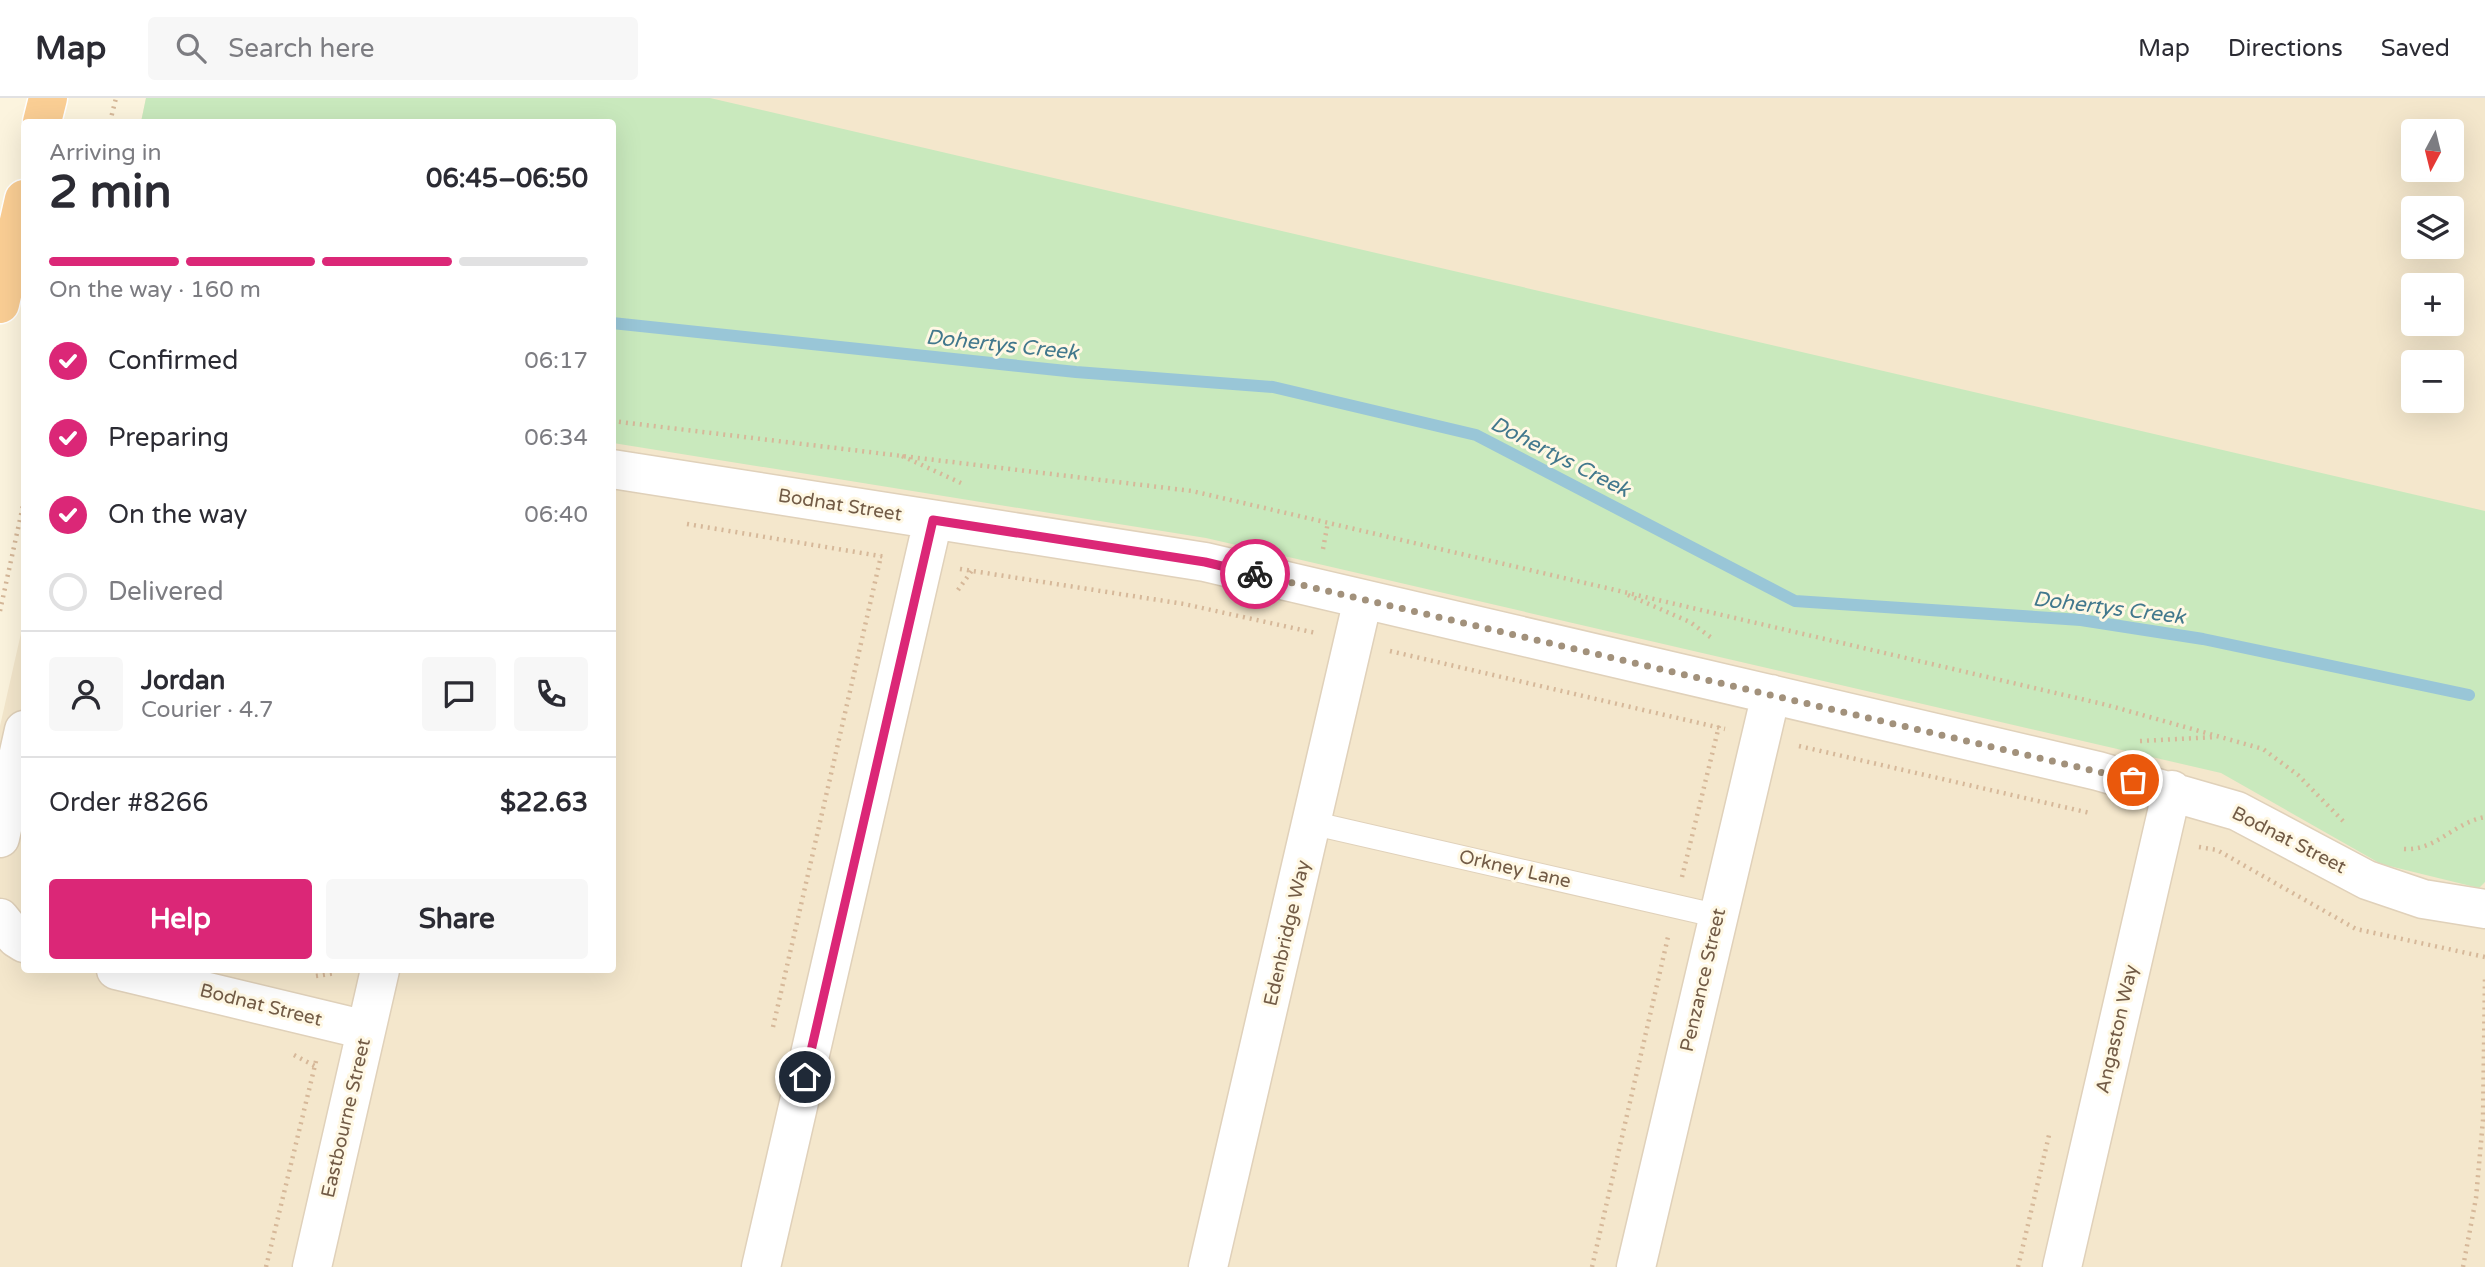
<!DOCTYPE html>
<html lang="en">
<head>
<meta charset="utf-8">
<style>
  body { margin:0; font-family:"Varela Round",sans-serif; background:#f7f7f7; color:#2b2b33; height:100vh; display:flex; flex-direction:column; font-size:26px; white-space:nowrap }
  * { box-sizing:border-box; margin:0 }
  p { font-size:23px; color:#7c7c81 }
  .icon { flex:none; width:38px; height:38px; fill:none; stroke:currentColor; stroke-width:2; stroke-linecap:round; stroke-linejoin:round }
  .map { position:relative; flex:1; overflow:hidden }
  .side { position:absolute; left:21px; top:21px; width:595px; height:854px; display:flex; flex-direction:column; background:#fff; border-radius:7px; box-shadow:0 7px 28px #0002 }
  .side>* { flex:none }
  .needle { width:46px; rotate:187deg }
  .controls { position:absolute; left:2401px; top:21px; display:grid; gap:14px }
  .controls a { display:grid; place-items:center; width:63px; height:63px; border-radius:7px; background:#fff; box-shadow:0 7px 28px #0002; font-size:35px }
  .pin { position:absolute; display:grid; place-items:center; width:60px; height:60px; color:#fff; margin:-30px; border:4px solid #fff; border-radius:50%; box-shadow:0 2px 7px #0007 }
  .courier { position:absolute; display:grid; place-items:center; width:70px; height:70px; margin:-35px; border:5px solid #db2777; border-radius:50%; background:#fff; color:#222; box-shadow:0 2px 9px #0007 }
  .head em { font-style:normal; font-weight:700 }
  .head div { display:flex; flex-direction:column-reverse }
  .head { display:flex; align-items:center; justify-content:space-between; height:119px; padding:0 28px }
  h1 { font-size:46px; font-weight:700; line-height:52px }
  .bar { display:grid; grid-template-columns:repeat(4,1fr); gap:10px 7px; align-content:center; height:84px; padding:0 28px }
  .bar i { height:9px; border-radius:5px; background:#e1e1e2 }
  .bar .current { background:#db2777 }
  .bar p { grid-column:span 4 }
  .line { display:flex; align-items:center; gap:18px; padding:0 28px; border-top:2px solid #e1e1e2 }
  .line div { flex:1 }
  .round { display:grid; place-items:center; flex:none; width:74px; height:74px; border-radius:7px; background:#f7f7f7 }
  ol { padding:0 28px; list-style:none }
  li { display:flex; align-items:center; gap:21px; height:77px }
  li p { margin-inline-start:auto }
  li .icon { padding:7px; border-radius:50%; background:#db2777; color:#fff; stroke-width:4 }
  li:last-child { color:#7c7c81 }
  li i { width:38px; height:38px; border:4px solid #e1e1e2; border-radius:50% }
  .primary-button { display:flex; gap:14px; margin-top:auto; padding:14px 28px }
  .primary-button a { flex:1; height:80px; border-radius:7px; background:#db2777; color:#fff; font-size:28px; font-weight:700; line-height:80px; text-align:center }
  .primary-button a+a { background:#f7f7f7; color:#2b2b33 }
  header { display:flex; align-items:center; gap:42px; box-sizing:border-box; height:98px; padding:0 35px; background:#fff; border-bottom:2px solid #e1e1e2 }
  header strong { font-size:33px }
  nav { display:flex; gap:38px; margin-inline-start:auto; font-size:24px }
  .search { width:490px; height:63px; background:#f7f7f7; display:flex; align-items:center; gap:18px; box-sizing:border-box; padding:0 24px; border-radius:7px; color:#7c7c81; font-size:26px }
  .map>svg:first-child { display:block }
  .residential { fill:#f4e7cc; fill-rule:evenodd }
  .green { fill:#c9e9bd }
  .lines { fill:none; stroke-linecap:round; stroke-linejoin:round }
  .stream { stroke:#99c6d7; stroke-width:12 }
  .service-casing { stroke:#e0d1ba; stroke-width:25 }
  .minor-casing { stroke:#e0d1ba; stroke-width:41 }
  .trunk-casing { stroke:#fff; stroke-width:41 }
  .path { stroke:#d6b899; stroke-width:4.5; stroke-dasharray:2 5; stroke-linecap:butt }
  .service { stroke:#fff; stroke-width:23 }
  .minor { stroke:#fff; stroke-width:38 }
  .trunk { stroke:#face94; stroke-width:38 }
  .done { stroke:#a2917b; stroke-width:7; stroke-dasharray:0 12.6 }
  .route { stroke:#db2777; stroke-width:9 }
  .labels { text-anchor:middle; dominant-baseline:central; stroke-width:6; stroke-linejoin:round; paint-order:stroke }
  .street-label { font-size:19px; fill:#725b46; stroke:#fff8e4 }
  .water-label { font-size:21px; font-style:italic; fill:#42788d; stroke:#fff8e4 }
</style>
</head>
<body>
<header>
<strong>Map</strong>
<div class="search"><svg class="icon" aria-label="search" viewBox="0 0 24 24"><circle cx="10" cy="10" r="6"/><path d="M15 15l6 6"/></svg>Search here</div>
<nav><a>Map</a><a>Directions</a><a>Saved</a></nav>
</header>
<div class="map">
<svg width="2485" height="1169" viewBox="0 0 2485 1169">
  <rect width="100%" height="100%" fill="#fcf4de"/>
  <path class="residential" d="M146 0H2485V1169H0V628L24 522V872H612V24H141ZM2413 33H2452V72H2413ZM2413 110H2452V149H2413ZM2413 187H2452V226H2413ZM2413 264H2452V303H2413Z"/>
  <path class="green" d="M146 0H710L2485 413V784L2479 790 2381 766 2221 675 1206 440 613 345 612 24H141Z"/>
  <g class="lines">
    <path class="stream" d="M612 225 1076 274 1273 289 1476 337 1795 503 2081 522 2203 541 2469 597"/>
    <defs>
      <path id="service" d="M1312 725 1718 818"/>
      <path id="minor" d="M612 371 1205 464 2098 673 2237 713 2367 782 2423 801 2485 811
        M0 740 24 632
        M0 820 16 840 24 845
        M116 872 366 932
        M312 1169 380 872
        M761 1169 933 422
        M1208 1169 1363 501
        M1636 1169 1771 596
        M2062 1169 2172 692"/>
      <path id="trunk" d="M42 24 48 0
        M0 206 24 101"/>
    </defs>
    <use href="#service" class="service-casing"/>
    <use href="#minor" class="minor-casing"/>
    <use href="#trunk" class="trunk-casing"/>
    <path class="path" d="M110 24 116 0
      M612 323 1192 393 2107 607 2263 651 2298 677 2343 723
      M902 358 961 385
      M687 426 886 459
      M1323 451 1328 424
      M960 471 1184 506 1316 535
      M958 492 973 471
      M1628 497 1690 524 1713 541
      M0 513 24 403
      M1390 553 1725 631
      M2140 643 2215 639
      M1799 648 2090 715
      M2199 749 2217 752 2356 831 2485 859
      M2404 751C2436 753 2453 725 2485 719
      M1682 779 1719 628
      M316 878 336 875
      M773 929 881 458
      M294 957 315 968
      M266 1169 317 959
      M1592 1169 1668 839
      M2018 1169 2050 1033
      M2463 1169 2476 1100 2483 1022 2485 880"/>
    <use href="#service" class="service"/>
    <use href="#minor" class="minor"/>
    <use href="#trunk" class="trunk"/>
  </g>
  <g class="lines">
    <path class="done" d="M1255 476 2133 682"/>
    <path class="route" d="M805 979 933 422 1205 464 1255 476"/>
  </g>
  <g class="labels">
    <g class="street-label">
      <text transform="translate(840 407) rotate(9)">Bodnat Street</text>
      <text transform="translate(2289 742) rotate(27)">Bodnat Street</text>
      <text transform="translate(1515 771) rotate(13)">Orkney Lane</text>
      <text transform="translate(1287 835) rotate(-77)">Edenbridge Way</text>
      <text transform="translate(1703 882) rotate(-77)">Penzance Street</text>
      <text transform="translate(261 907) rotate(14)">Bodnat Street</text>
      <text transform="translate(2117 931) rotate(-77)">Angaston Way</text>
      <text transform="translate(346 1020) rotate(-77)">Eastbourne Street</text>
    </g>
    <g class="water-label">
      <text transform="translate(1002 247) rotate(6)">Dohertys Creek</text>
      <text transform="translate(1560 359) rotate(27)">Dohertys Creek</text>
      <text transform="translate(2109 510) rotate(7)">Dohertys Creek</text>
    </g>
  </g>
</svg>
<div class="controls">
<a><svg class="needle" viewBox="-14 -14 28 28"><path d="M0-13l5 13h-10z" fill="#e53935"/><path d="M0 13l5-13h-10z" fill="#7c7c81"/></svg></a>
<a><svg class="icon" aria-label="layers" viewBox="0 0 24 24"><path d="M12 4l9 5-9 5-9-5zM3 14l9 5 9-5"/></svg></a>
<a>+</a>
<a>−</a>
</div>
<div class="pin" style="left:2133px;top:682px;background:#ea580c"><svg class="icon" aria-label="bag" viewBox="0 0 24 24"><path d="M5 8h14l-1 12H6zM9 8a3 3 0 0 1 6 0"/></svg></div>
<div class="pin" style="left:805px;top:979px;background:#1f2937"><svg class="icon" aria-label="home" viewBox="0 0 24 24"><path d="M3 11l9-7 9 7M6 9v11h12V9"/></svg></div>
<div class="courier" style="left:1255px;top:476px"><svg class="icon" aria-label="bike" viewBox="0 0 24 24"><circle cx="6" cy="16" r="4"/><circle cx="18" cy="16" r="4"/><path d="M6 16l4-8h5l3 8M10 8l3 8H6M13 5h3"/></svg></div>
<section class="side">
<div class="head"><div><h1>2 min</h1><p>Arriving in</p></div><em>06:45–06:50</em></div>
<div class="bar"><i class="current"></i><i class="current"></i><i class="current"></i><i></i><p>On the way · 160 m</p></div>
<ol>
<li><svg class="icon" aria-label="check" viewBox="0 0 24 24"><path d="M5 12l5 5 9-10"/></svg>Confirmed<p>06:17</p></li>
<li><svg class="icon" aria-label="check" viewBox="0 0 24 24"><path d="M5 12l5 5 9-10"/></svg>Preparing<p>06:34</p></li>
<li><svg class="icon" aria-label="check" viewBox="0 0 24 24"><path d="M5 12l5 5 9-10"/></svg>On the way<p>06:40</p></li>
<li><i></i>Delivered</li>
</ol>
<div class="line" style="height:126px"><a class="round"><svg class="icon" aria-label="person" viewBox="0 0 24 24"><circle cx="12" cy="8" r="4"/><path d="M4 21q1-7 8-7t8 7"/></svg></a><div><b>Jordan</b><p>Courier · 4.7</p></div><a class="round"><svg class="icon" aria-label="chat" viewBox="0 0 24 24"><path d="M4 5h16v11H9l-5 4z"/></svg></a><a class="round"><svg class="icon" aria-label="phone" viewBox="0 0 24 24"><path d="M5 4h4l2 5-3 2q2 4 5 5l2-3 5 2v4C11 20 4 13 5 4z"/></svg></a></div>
<div class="line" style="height:91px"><div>Order #8266</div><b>$22.63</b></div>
<div class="primary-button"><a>Help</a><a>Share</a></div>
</section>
</div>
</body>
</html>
